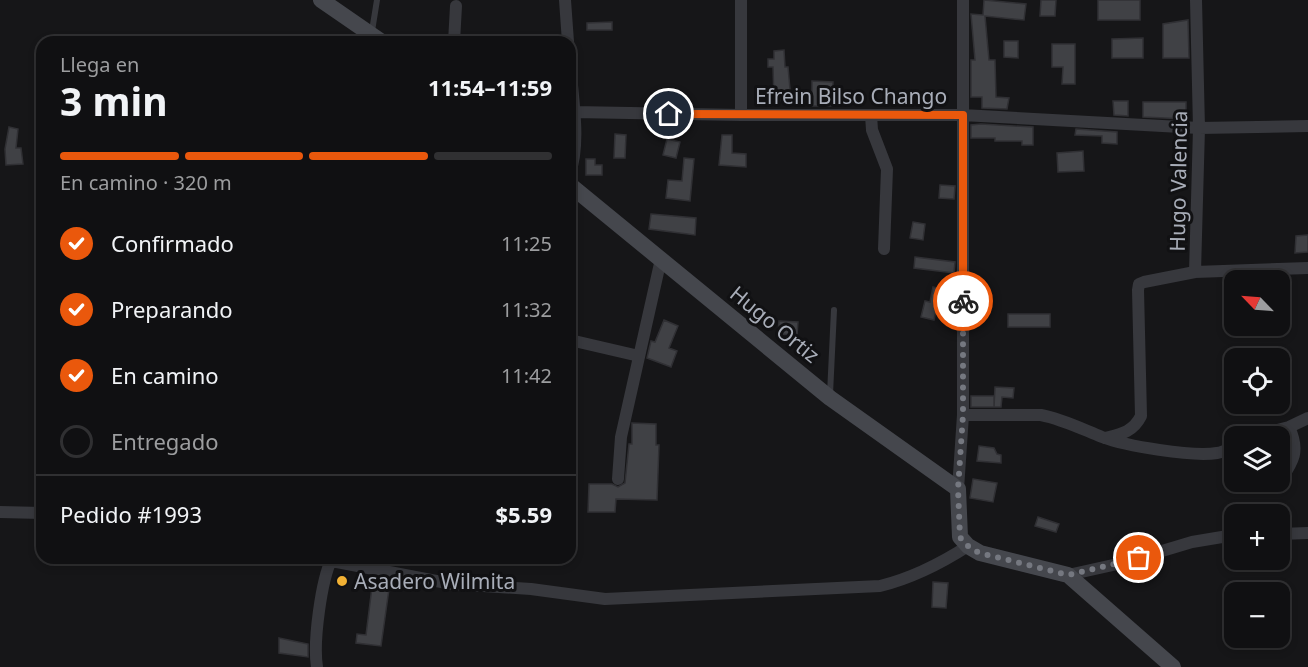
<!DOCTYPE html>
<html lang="es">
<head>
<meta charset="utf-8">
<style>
  body { margin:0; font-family:"Noto Sans",sans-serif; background:#1e1e20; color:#f1f3f6; height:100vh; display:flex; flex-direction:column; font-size:22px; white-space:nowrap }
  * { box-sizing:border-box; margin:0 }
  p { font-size:20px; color:#9c9d9f }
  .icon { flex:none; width:33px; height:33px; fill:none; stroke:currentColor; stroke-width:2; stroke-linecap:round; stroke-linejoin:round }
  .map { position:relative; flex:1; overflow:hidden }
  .sheet { position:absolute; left:36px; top:36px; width:540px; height:528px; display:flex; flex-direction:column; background:#101012; border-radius:18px; box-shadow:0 3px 9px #0003,0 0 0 2px #303032 }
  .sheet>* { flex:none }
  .needle { width:39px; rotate:295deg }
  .tools { position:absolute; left:1224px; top:270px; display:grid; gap:12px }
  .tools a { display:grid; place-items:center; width:66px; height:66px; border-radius:12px; background:#101012; box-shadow:0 3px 9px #0003,0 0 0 2px #303032; font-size:30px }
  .pin { position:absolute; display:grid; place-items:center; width:51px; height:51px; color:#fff; margin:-26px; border:3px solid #fff; border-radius:50%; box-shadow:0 2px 6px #0007 }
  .courier { position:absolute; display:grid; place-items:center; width:60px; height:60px; margin:-30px; border:4px solid #ea580c; border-radius:50%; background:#fff; color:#222; box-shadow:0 2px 8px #0007 }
  .overview em { font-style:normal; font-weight:700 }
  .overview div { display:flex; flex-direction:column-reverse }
  .overview { display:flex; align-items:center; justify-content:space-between; height:102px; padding:0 24px }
  h1 { font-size:39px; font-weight:700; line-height:45px }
  .bar { display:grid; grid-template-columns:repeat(4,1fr); gap:9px 6px; align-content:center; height:72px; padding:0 24px }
  .bar i { height:8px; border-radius:4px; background:#303032 }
  .bar .active { background:#ea580c }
  .bar p { grid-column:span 4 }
  .line { display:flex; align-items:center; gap:15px; padding:0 24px; border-top:2px solid #303032 }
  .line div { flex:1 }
  ol { padding:0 24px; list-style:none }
  li { display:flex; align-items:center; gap:18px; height:66px }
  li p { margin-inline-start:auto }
  li .icon { padding:6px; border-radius:50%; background:#ea580c; color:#fff; stroke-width:4 }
  li:last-child { color:#9c9d9f }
  li i { width:33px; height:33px; border:3px solid #303032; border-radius:50% }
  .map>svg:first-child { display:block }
  .building { fill:#404145; stroke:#303034; stroke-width:1.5 }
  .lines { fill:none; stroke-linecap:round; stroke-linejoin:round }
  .lane { stroke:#37383d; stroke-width:6 }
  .street { stroke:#37383d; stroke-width:12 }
  .secondary { stroke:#45474d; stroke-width:16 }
  .done { stroke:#757880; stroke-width:6; stroke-dasharray:0 10.8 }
  .route { stroke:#ea580c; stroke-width:8 }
  .poi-dot { fill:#f2b134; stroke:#111113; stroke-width:2 }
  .labels { text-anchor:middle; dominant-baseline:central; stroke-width:6; stroke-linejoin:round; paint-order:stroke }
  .street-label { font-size:21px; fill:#a8adb8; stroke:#111113 }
  .poi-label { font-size:21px; fill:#a8adb8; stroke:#111113; text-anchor:start }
</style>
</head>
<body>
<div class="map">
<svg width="1308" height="667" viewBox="0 0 1308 667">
  <rect width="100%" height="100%" fill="#161618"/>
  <path class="building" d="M984 0 1026 4 1024 20 985 16 989 60H995L996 97 1009 98 1007 109 982 108V97H971V60H975L971 14 983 15Z
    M1041 0H1056L1055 16H1040Z
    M1098 0H1140V20H1098Z
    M1188 20 1189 58H1163V24Z
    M612 22V30H587V23Z
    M1143 38V58H1112V39Z
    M1004 41H1018V58L1004 57Z
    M1052 44H1075V84H1062L1063 67H1052Z
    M784 50 785 67H788L791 100 774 101 773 67H768V59H774V51Z
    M812 81 833 82 832 106H812Z
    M1113 101H1128V116L1114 115Z
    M1143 102H1186V119L1143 117Z
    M981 124 1033 127V145H1022V141H995V138H971V125Z
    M9 127 18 129 16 148H21L23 164 6 165 5 149Z
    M1076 129 1117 132V144L1102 143V136L1075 135Z
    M615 134 626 135 625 158H614Z
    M722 135H732V153L746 154V167L719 165Z
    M667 139 680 142 676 158 663 155Z
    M1083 151 1084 171 1058 172 1057 153Z
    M684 158 694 159 690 201 666 198 668 180 682 181Z
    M586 159H595V165H602V175H586Z
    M940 185 955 186 954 199 939 198Z
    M651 214 696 218 695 235 649 229Z
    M913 222 925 224 923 240 910 238Z
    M1308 235V252L1295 253 1296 236Z
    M915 257 955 262 954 273 914 268Z
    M933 287 946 290 943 303 938 302 934 320 921 317 925 301 930 302Z
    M1008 314H1050V327H1008Z
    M664 320 678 326 669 348 677 351 671 367 647 358 651 341 655 342Z
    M779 321 798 322 797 335 778 334Z
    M1278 348 1279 358H1232V353Z
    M995 387 1014 388 1013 398 1002 397 1001 407H994Z
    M971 396H994V407H971Z
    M632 423 656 424V445H659L657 500 616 499 615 512H588L589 484H612L618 487 625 483 629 444H632Z
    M979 446 994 448 997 454 1001 455V463L977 461Z
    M973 479 997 483 993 502 970 498Z
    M1038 517 1059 524 1056 532 1035 526Z
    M933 582 948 583 946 608 932 607Z
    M372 587 389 589 381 646 356 643 357 634 366 635Z
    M279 638 308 644V657L279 653Z"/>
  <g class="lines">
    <path class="lane" d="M372 31 377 0
      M830 394 834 310"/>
    <path class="street" d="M565 0 568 42
      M123 42 126 40 149 42
      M454 42 456 6
      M570 63C572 94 581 143 570 172
      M574 112 741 115H962L1199 128 1308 126
      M741 115V0
      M871 115 872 130 887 169 884 249
      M1195 272 1308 268
      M570 340 639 356
      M963 415H1041C1062 419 1082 429 1102 437 1126 446 1192 457 1217 453 1223 452 1229 449 1234 447
      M1255 436 1289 427 1308 418
      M1105 438C1121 434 1133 432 1141 416L1138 290 1139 284 1144 282 1195 272 1199 128 1196 0
      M618 479 621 437 661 259
      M1278 484C1292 463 1301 453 1289 427
      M958 489 963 415V0
      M0 512 42 513
      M1280 534 1308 533
      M316 558 452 584 531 589 605 599 880 586C913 578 940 564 968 546
      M1068 575 1122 563 1192 542 1234 535
      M317 667C313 642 321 581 332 558"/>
    <path class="secondary" d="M321 0 382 42
      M570 185 830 398 958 489 960 537 968 546 980 553 1068 575 1173 667"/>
  </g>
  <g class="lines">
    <path class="done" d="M963 301V415L958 489 960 537C965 545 971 549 980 553L1068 575 1139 558"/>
    <path class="route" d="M669 114 963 115V301"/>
  </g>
  <circle class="poi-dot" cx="342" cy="581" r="6"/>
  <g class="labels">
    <g class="street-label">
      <text x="851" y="96">Efrein Bilso Chango</text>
      <text transform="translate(1178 181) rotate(-89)">Hugo Valencia</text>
      <text transform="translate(775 324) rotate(39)">Hugo Ortiz</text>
    </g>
    <g class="poi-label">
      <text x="354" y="581">Asadero Wilmita</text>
    </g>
  </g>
</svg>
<div class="tools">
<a><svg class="needle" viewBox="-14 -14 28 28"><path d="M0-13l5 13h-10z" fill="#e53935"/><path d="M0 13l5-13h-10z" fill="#9c9d9f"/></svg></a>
<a><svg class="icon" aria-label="locate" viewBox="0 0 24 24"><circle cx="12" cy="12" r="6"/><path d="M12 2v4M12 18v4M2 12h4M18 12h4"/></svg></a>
<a><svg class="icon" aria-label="layers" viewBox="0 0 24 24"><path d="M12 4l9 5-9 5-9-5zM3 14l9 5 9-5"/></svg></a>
<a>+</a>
<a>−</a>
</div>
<div class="pin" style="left:1139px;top:558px;background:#ea580c"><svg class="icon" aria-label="bag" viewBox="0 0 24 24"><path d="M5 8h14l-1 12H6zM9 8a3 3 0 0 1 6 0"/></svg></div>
<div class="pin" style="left:669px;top:114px;background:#1f2937"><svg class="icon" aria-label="home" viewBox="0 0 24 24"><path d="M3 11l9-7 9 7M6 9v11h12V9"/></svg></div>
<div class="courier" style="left:963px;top:301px"><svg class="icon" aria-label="bike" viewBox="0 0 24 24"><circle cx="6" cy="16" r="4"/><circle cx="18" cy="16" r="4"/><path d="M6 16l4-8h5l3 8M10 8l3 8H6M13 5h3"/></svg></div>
<section class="sheet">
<div class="overview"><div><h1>3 min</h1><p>Llega en</p></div><em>11:54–11:59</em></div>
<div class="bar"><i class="active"></i><i class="active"></i><i class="active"></i><i></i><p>En camino · 320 m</p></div>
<ol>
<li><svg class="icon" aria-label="check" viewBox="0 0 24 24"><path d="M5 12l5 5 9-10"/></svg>Confirmado<p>11:25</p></li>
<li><svg class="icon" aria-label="check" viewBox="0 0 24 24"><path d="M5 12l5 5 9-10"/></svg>Preparando<p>11:32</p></li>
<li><svg class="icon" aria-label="check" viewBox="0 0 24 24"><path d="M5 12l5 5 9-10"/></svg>En camino<p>11:42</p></li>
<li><i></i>Entregado</li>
</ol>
<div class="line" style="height:78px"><div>Pedido #1993</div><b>$5.59</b></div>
</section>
</div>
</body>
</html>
